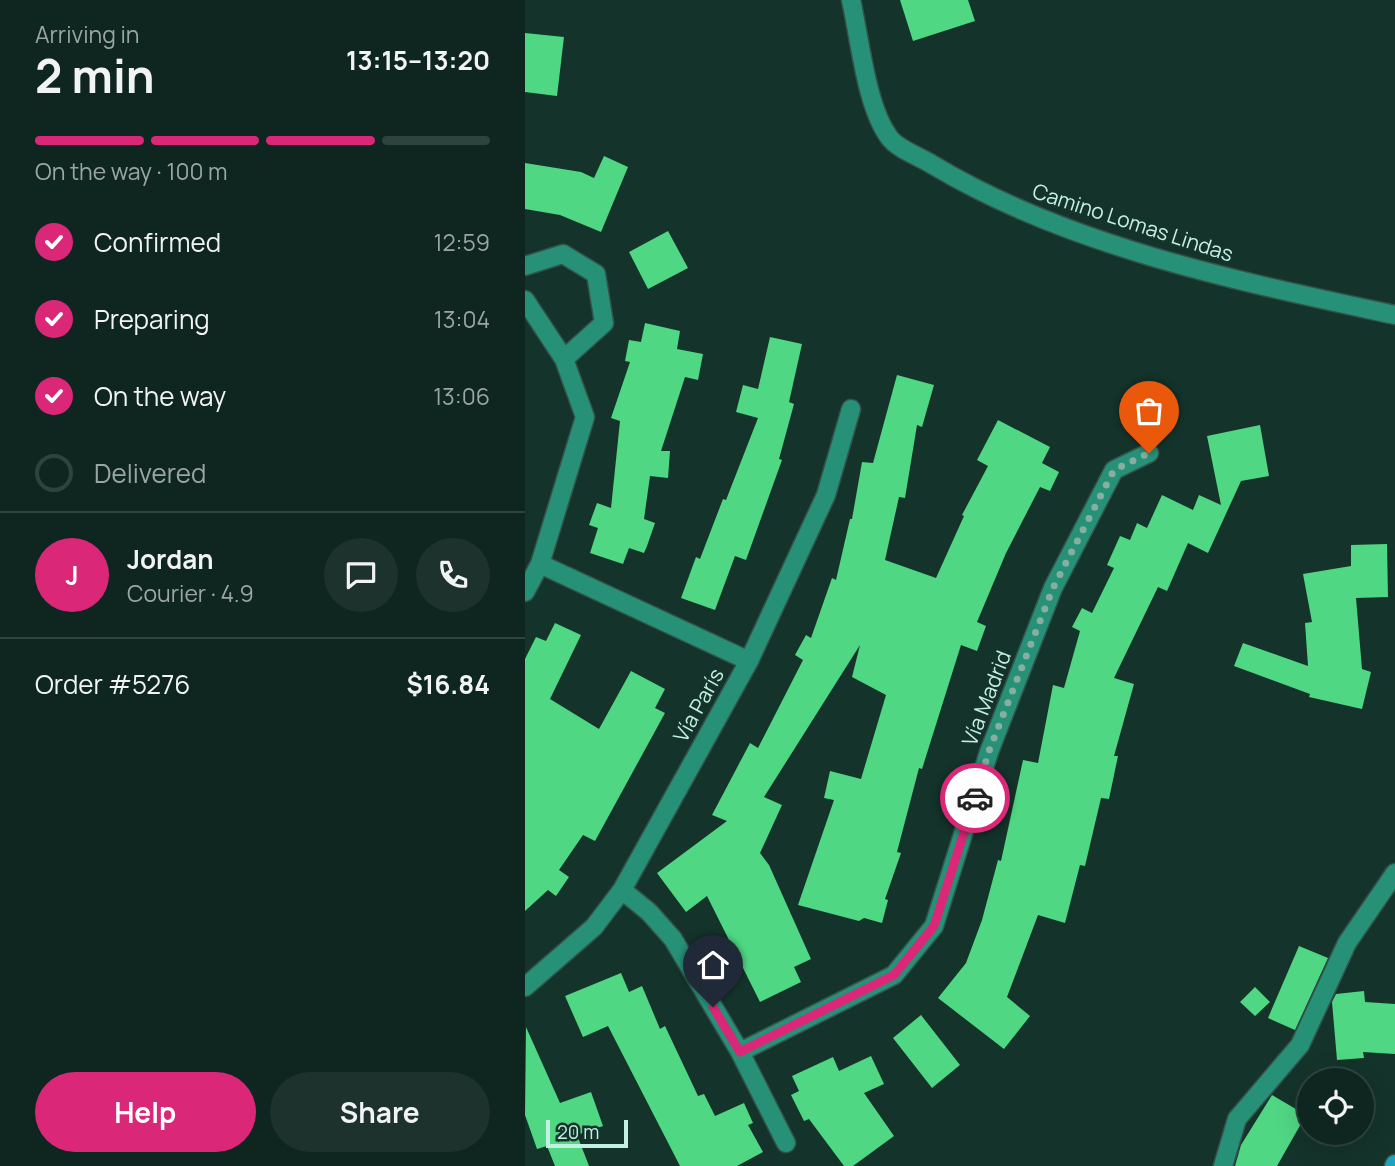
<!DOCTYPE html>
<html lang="en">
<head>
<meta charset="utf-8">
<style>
  body { margin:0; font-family:Manrope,sans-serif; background:#1d322d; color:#f1f3f6; height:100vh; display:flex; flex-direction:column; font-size:26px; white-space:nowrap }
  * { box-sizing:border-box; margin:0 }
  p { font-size:23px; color:#9ba5a5 }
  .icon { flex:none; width:38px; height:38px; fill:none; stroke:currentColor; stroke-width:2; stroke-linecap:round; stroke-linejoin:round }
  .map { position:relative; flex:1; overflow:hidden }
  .panel { display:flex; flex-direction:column; background:#0f2620; width:525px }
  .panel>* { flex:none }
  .tools { position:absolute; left:772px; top:1068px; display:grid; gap:14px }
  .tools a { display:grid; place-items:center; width:77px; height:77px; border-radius:50%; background:#0f2620; box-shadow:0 7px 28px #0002,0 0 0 2px #2f433e; font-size:35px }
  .scale { position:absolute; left:21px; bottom:18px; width:82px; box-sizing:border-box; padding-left:7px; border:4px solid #c3f0e1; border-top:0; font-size:19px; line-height:24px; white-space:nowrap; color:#c3f0e1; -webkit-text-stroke:5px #14332b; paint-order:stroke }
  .pin { position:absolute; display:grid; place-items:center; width:60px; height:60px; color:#fff; margin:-72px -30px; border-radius:50% 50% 50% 0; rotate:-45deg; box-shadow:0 0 7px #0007 }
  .pin .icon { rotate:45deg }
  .courier { position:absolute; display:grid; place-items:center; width:70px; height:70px; margin:-35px; border:5px solid #db2777; border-radius:50%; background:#fff; color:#222; box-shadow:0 2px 9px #0007 }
  .headline em { font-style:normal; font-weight:700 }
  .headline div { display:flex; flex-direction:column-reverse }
  .headline { display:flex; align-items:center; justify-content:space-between; height:119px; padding:0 35px }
  h1 { font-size:46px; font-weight:700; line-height:52px }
  .bar { display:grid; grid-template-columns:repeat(4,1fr); gap:10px 7px; align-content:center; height:84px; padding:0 35px }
  .bar i { height:9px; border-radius:5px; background:#2f433e }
  .bar .on { background:#db2777 }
  .bar p { grid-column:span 4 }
  .line { display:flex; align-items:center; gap:18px; padding:0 35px; border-top:2px solid #2f433e }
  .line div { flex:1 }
  .round { display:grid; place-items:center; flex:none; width:74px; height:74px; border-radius:37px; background:#1d322d }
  ol { padding:0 35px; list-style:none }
  li { display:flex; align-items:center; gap:21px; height:77px }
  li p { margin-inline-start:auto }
  li .icon { padding:7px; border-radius:50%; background:#db2777; color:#fff; stroke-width:4 }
  li:last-child { color:#9ba5a5 }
  li i { width:38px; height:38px; border:4px solid #2f433e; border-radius:50% }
  .action { display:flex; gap:14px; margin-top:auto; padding:14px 35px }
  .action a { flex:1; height:80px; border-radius:42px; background:#db2777; color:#fff; font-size:28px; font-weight:700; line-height:80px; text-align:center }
  .action a+a { background:#1d322d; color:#f1f3f6 }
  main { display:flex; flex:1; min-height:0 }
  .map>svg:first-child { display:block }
  .building { fill:#50d784 }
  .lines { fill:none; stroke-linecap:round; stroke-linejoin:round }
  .minor-casing { stroke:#335249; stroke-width:21 }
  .major-casing { stroke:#335249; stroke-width:21 }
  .minor { stroke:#279178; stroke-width:18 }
  .major { stroke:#20a2bc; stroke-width:18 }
  .done { stroke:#86aea1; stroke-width:7; stroke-dasharray:0 12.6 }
  .route { stroke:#db2777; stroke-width:9 }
  .labels { text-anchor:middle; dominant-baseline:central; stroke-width:7; stroke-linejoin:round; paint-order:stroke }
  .street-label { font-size:21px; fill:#c3f0e1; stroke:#14332b }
</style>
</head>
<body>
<main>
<section class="panel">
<div class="headline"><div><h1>2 min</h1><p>Arriving in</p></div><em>13:15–13:20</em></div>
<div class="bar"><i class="on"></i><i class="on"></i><i class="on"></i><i></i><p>On the way · 100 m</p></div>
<ol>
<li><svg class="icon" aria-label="check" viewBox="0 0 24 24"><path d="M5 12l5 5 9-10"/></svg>Confirmed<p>12:59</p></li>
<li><svg class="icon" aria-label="check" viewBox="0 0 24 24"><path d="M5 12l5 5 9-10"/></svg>Preparing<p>13:04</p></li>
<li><svg class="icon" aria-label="check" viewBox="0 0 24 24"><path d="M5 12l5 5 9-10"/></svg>On the way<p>13:06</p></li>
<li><i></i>Delivered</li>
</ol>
<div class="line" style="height:126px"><b class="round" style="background:#db2777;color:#fff">J</b><div><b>Jordan</b><p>Courier · 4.9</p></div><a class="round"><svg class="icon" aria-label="chat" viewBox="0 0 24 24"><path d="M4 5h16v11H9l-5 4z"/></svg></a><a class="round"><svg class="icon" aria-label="phone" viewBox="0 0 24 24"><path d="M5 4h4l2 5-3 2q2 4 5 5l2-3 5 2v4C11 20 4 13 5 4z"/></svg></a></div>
<div class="line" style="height:91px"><div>Order #5276</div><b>$16.84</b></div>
<div class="action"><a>Help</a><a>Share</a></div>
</section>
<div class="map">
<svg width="870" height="1166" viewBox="0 0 870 1166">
  <rect width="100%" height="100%" fill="#14332b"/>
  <path class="building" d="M375 0H443L450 21 388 41Z
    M0 33 39 37 32 96 0 92Z
    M79 156 103 167 76 232 35 215 0 209V163L56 172 69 178Z
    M143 231 163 268 123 289 104 252Z
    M120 323 155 331 152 349 178 354 173 380 160 377 136 451H145L143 478 125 476 119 519 130 523 122 546 119 553 104 548 98 564 65 553 73 528 64 525 72 503 86 508 95 421 86 418 105 362 100 361 104 340 116 342Z
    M245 337 277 344 264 402 269 404 254 459 257 460 221 560 210 556 190 610 156 598 171 557 175 559 198 499 201 500 233 418 211 412 218 385 233 389Z
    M372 375 409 385 397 427 392 425 380 498 374 497 360 560 411 578 439 516 437 515 463 466 452 460 473 420 525 447 517 463 534 472 525 491 515 487 481 553 452 622 461 626 452 651 436 645 397 769 394 768 372 852 376 853 360 899 363 900 357 923 339 918 334 921 273 905 309 800 299 798 305 771 336 779 361 695 327 677 335 645 239 797 257 805 235 853 244 865 286 959 269 967 276 982 235 1002 182 896 161 912 132 873 202 821 187 815 225 743 233 748 278 660 270 655 281 635 286 638 307 578 311 580 325 519H327L337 462 348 463Z
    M735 425 744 476 716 481 683 553 663 543 642 591 633 587 589 678 609 684 589 756H593L584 799 576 798 560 866 555 865 540 923 513 915 482 997 505 1016 479 1049 413 998 441 963 457 920 473 860 476 861 498 760 513 763 528 685 539 688 555 631 547 627 557 608 567 613 589 568 582 565 595 536 605 540 612 523 622 528 637 495 668 510 674 495 696 505 682 436Z
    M862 544 863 597 831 598 837 669 846 672 837 709 784 697 785 694 709 666 718 643 783 666 780 623 787 622 778 574 826 566V545Z
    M30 623 56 635 25 699 74 729 106 671 140 689 130 708 140 713 70 841 58 835 34 870 44 877 31 896 23 890 0 911V659L11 637 21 641Z
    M774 946 803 958 770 1030 743 1018Z
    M96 973 104 992 117 986 135 1029 140 1026 173 1096 179 1094 190 1116 219 1103 228 1123 223 1125 238 1152 212 1166H155L83 1026 58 1037 40 996Z
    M730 987 745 1002 730 1016 715 1002Z
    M839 991 840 1002 870 1004V1054L838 1052 839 1058 812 1060 807 1002 811 994Z
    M396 1015 435 1065 407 1088 368 1038Z
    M1 1027 35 1103 66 1092 78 1126 52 1135 64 1166H30L22 1146 12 1149 0 1115Z
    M346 1056 359 1084 339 1093 369 1136 328 1166H319L284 1119 279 1121 266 1095 274 1091 267 1076 308 1057 314 1071Z
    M747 1095 781 1115 752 1166H710L716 1145Z"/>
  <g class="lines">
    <defs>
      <path id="minor" d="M326 0C335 39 341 106 364 137 372 149 396 157 408 165 545 247 716 282 870 315
        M0 266 38 254 71 274 79 323 39 359
        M0 300 39 359 60 417 15 564 0 592
        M15 564 224 661
        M97 890 124 912 148 939 215 1052 261 1143
        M0 987 69 927 97 890 224 661 301 495 326 409
        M215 1052 369 975 409 926 464 752 528 588 589 470 624 453
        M698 1166 712 1119 775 1045 822 943 870 873"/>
      <path id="major" d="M869 1166 870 1164"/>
    </defs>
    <use href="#minor" class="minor-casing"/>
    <use href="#major" class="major-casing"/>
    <use href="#minor" class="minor"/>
    <use href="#major" class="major"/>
  </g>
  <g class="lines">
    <path class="done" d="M450 798 464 751 528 588 589 470 624 453"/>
    <path class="route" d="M188 1007 215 1052 369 975 409 926 450 798"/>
  </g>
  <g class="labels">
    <g class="street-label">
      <text transform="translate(608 222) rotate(18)">Camino Lomas Lindas</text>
      <text transform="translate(461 698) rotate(-69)">Vía Madrid</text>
      <text transform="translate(173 705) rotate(-61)">Vía París</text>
    </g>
  </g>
</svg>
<div class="tools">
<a><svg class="icon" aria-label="locate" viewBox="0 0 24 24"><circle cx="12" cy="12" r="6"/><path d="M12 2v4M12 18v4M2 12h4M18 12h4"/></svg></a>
</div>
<div class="scale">20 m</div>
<div class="pin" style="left:624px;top:453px;background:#ea580c"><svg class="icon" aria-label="bag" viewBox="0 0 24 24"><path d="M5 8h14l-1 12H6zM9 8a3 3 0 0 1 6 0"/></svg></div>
<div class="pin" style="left:188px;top:1007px;background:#1f2937"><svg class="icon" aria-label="home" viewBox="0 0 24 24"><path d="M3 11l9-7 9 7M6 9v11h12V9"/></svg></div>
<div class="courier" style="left:450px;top:798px"><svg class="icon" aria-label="car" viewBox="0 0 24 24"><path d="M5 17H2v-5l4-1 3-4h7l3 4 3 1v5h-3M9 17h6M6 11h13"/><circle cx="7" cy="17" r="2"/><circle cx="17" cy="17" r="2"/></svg></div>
</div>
</main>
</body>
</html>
